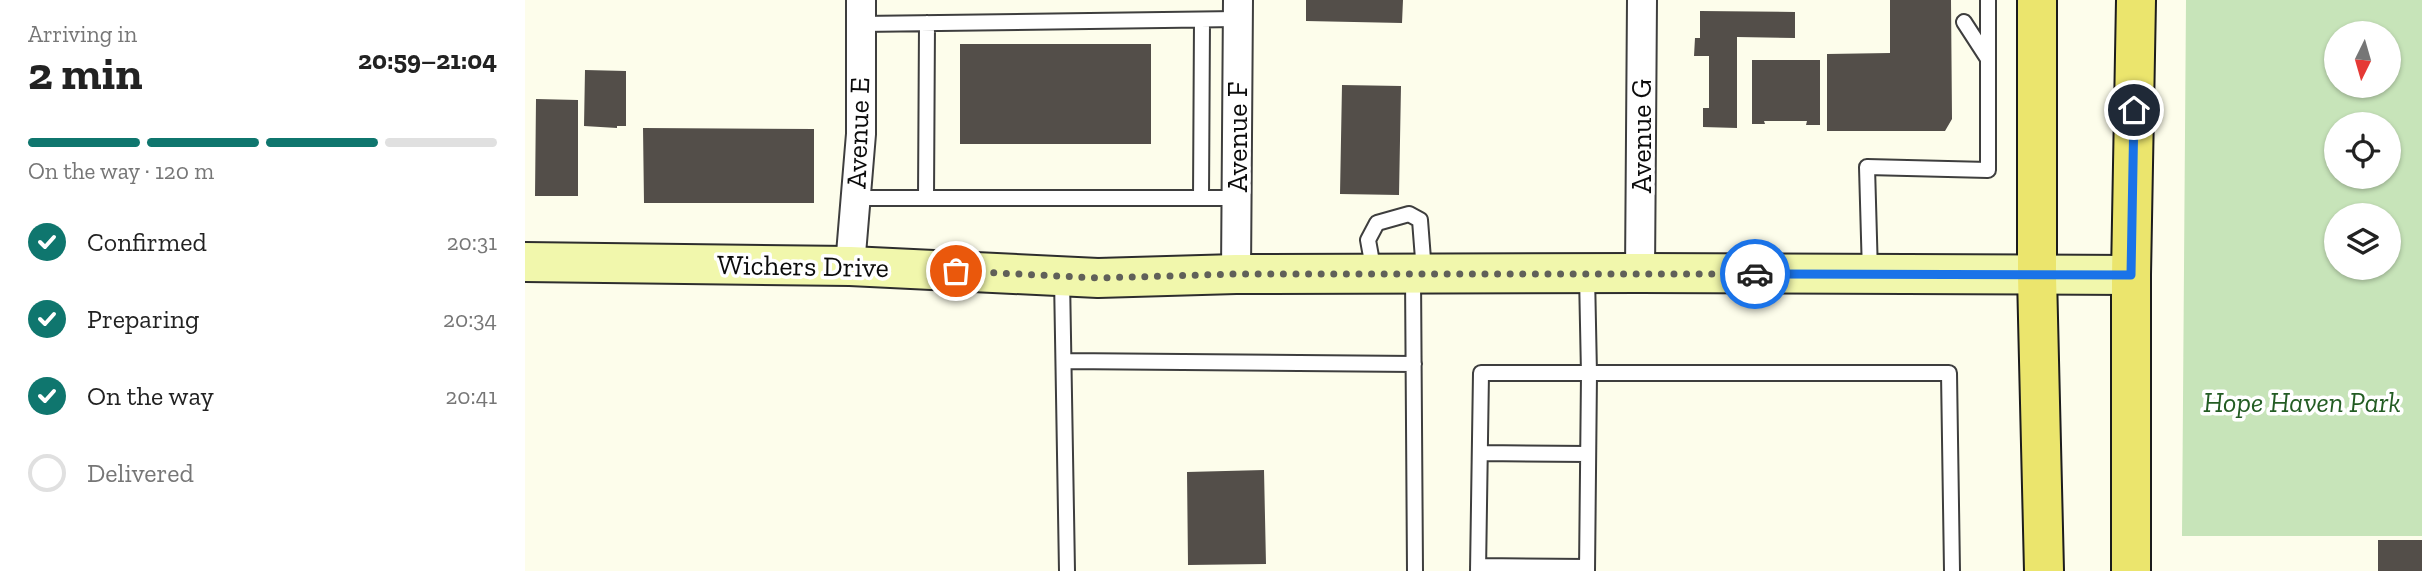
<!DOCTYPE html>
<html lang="en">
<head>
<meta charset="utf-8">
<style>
  body { margin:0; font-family:"Zilla Slab",serif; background:#f6f6f6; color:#222; height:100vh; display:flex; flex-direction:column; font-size:26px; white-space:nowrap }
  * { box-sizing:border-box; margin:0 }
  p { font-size:23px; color:#767676 }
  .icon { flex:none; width:38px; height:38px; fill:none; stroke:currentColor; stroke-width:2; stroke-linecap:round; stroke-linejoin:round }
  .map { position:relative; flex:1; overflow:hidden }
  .panel { display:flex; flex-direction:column; background:#fff; width:525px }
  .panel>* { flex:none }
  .needle { width:46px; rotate:185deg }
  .tools { position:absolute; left:1799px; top:21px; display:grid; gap:14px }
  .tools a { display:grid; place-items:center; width:77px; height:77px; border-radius:50%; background:#fff; box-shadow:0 2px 5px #0004; font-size:35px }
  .pin { position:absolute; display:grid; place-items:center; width:60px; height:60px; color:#fff; margin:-30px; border:4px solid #fff; border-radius:50%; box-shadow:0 2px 7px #0007 }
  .courier { position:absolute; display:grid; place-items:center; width:70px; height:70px; margin:-35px; border:5px solid #1a73e8; border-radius:50%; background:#fff; color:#222; box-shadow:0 2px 9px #0007 }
  .summary em { font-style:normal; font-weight:800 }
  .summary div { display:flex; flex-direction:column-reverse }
  .summary { display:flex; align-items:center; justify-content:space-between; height:119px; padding:0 28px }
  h1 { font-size:46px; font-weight:800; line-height:52px }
  .bar { display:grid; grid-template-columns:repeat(4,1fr); gap:10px 7px; align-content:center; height:84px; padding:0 28px }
  .bar i { height:9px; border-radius:5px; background:#e0e0e0 }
  .bar .current { background:#0f766e }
  .bar p { grid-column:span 4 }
  ol { padding:0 28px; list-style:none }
  li { display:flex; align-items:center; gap:21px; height:77px }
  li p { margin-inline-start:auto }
  li .icon { padding:7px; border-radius:50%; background:#0f766e; color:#fff; stroke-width:4 }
  li:last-child { color:#767676 }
  li i { width:38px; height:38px; border:4px solid #e0e0e0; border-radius:50% }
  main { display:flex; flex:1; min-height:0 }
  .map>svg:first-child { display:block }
  .green { fill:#c7e4b9; fill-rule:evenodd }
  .building { fill:#534e49 }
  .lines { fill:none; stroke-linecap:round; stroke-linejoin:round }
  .lane-casing { stroke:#3e3e3e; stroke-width:18 }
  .street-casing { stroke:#3e3e3e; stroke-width:32 }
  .secondary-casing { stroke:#2d2d2d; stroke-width:42 }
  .primary-casing { stroke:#1c1c1c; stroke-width:42 }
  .lane { stroke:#fff; stroke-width:14 }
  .street { stroke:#fff; stroke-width:28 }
  .secondary { stroke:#f1f7ac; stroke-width:38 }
  .primary { stroke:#ebe56d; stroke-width:38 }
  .done { stroke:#606059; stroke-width:7; stroke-dasharray:0 12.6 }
  .route { stroke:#1a73e8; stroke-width:9 }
  .labels { text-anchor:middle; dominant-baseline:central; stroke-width:7; stroke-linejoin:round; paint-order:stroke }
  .street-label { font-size:28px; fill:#0b0b0b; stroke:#fff }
  .park-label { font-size:28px; font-style:italic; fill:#235c23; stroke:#fff }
</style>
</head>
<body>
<main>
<section class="panel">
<div class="summary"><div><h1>2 min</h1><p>Arriving in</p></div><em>20:59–21:04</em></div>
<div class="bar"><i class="current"></i><i class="current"></i><i class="current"></i><i></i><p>On the way · 120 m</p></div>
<ol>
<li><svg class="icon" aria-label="check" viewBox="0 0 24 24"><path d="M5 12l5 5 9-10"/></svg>Confirmed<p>20:31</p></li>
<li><svg class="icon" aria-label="check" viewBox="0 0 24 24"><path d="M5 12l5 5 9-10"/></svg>Preparing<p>20:34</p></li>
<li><svg class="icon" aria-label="check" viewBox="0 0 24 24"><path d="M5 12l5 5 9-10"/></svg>On the way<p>20:41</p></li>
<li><i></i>Delivered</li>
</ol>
</section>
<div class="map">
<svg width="1897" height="571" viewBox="0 0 1897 571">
  <rect width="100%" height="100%" fill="#fdfdeb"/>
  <path class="green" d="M1661 0H1897V536H1657ZM1811 33H1864V86H1811ZM1811 124H1864V177H1811ZM1811 215H1864V268H1811Z"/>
  <path class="building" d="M781 0H878L877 23 781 21Z
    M1365 0H1426L1427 119 1420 131H1302V54L1365 53Z
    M1175 11 1270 12V38L1212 37V128L1178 127V108H1184V56H1169L1170 38H1175Z
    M435 44H626V144H435Z
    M1227 60H1295V125H1281L1282 121H1239L1240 124H1227Z
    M60 70 101 71V126H92V128L59 126Z
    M817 85 876 86 874 195 815 194Z
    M11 99 53 100V196H10Z
    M118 128 289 129V203H119Z
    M739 470 741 564 663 565 662 472Z
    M1853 540H1897V571H1853Z"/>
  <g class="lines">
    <defs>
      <path id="lane" d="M1439 22 1463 59
        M336 24 712 19
        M331 198H711
        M401 198 402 23
        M676 198 677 20
        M849 273 843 240 852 223 884 214 895 220 899 272
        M1345 273 1342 167 1463 170V0
        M888 275 890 571
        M537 278 542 571
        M539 361 889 364
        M955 453 1063 454
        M953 566 1062 567
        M953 571 956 373H1424L1427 571
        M1062 571 1064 374 1062 275"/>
      <path id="street" d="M325 266 336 134V0
        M1115 273 1117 0
        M711 274 713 0"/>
      <path id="secondary" d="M0 262 325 266 573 278 711 274 1115 273 1606 275"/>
      <path id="primary" d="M1512 0V276L1519 571
        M1606 571V275L1611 0"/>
    </defs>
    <use href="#lane" class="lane-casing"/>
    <use href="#street" class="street-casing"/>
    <use href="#secondary" class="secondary-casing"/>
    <use href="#primary" class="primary-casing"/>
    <use href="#lane" class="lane"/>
    <use href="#street" class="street"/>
    <use href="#secondary" class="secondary"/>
    <use href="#primary" class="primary"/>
  </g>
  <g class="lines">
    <path class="done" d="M431 271 573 278 711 274H1230"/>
    <path class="route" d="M1230 274 1606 275 1609 110"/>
  </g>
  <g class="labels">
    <g class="street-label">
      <text transform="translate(333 133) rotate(-88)">Avenue E</text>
      <text transform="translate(1116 136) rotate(-90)">Avenue G</text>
      <text transform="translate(712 137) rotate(-90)">Avenue F</text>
      <text transform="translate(278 266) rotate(1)">Wichers Drive</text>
    </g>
    <g class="park-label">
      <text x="1777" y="402">Hope Haven Park</text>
    </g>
  </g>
</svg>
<div class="tools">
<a><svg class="needle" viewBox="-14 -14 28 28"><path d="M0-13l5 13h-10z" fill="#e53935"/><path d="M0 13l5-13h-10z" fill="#767676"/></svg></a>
<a><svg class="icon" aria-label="locate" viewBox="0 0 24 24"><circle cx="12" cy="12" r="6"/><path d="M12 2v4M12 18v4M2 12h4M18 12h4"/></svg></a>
<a><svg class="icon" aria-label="layers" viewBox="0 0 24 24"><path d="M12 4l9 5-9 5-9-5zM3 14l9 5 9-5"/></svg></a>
</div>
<div class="pin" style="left:431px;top:271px;background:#ea580c"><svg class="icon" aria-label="bag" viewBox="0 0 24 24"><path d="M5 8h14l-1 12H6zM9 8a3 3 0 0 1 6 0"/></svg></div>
<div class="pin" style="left:1609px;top:110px;background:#1f2937"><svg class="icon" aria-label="home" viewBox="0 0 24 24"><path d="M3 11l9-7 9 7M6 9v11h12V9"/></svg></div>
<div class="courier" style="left:1230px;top:274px"><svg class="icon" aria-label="car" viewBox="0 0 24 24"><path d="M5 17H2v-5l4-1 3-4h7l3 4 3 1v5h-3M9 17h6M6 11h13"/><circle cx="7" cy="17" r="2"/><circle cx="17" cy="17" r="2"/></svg></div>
</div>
</main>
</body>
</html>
